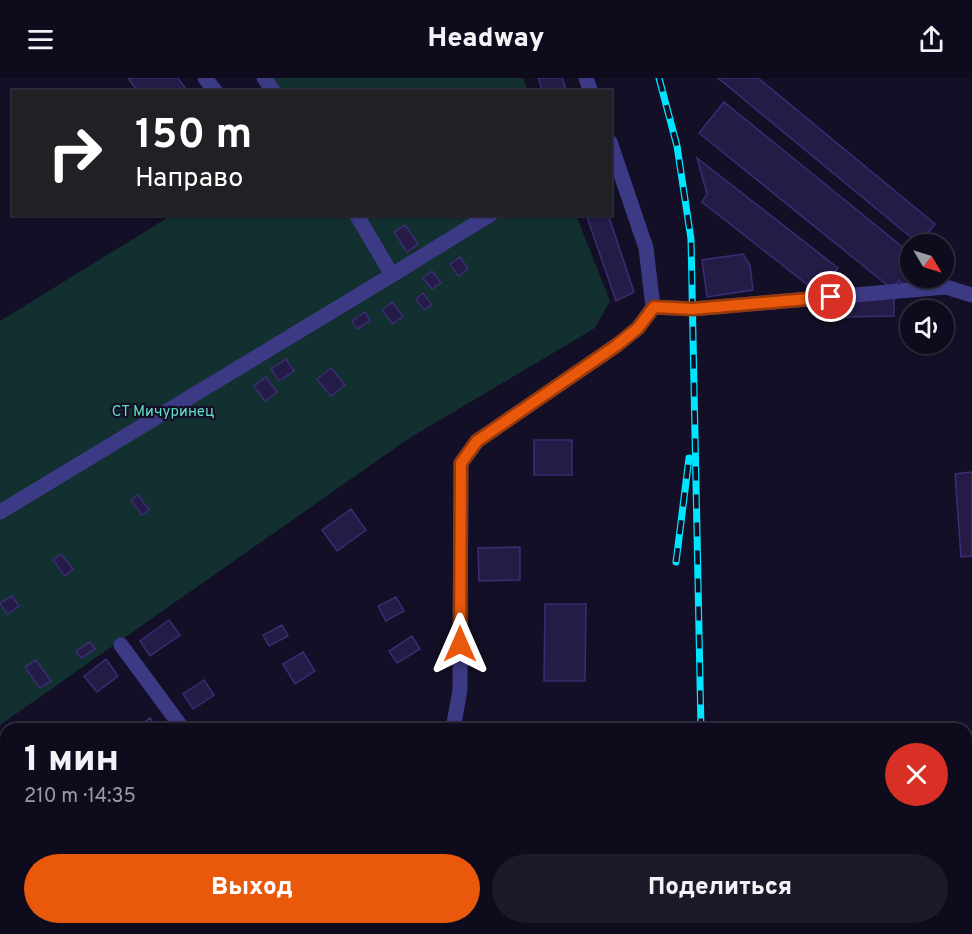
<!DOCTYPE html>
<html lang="ru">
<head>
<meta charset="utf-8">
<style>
	:root { --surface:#0e0b1c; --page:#1c1929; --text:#f1f3f6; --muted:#9b9ba3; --line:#2e2b3b; --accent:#ea580c }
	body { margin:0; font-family:Overpass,sans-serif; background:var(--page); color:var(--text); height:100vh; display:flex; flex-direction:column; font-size:22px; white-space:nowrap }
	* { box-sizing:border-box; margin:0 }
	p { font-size:20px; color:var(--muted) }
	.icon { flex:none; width:33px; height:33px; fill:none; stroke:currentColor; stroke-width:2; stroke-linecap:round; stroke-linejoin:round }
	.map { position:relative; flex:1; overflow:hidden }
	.side { position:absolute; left:0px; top:645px; width:972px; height:212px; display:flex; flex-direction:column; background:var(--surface); border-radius:18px 18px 0 0; box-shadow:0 2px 4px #0004,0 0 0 2px var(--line) }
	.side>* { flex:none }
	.banner { position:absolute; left:12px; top:12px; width:600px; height:126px; border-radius:0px; box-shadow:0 2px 4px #0004,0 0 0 2px var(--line); background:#202124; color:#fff; overflow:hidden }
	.needle { width:39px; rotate:128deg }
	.controls { position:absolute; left:900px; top:156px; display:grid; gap:12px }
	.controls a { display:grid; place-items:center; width:54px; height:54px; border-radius:50%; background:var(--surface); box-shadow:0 2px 4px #0004,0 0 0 2px var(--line); font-size:30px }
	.pin { position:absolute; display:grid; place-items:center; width:51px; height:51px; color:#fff; margin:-26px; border:3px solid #fff; border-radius:50%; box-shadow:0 2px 6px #0007 }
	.me { position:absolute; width:66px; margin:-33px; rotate:0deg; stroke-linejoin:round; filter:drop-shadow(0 0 4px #0008) }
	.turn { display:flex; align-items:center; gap:21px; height:126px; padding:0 24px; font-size:27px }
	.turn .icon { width:78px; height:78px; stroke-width:2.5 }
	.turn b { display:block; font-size:42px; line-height:51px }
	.round { display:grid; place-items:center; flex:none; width:63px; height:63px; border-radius:32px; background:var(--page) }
	.headline { display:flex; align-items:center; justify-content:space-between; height:102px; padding:0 24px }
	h1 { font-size:36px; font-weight:800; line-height:45px }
	.primary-button { display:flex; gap:12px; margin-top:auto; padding:12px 24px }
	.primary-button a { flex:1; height:69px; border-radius:36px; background:var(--accent); color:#fff; font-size:24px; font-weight:800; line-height:69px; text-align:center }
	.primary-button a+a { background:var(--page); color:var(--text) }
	header { display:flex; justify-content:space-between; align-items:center; height:78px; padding:0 24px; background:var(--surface); font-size:27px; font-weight:800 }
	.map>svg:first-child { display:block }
	.green { fill:#12302f }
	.building { fill:#241b47; stroke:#3b2d73; stroke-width:1.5 }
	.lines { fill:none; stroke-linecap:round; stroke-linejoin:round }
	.path { stroke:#2fb8b0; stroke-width:4; stroke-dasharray:3 4.5; stroke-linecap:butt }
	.minor { stroke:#3d3a85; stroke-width:15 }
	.rail-casing { stroke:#00e5ff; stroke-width:7 }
	.rail { stroke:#130f26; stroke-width:4.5; stroke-dasharray:14; stroke-linecap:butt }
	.route-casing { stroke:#983908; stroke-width:15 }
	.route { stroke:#ea580c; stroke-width:10 }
	.labels { text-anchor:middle; stroke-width:4.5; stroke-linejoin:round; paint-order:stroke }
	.park-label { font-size:15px; fill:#5fe0c0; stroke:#130f26 }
</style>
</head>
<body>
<header><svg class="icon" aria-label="menu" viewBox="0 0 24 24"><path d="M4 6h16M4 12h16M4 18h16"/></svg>Headway<svg class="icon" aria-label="share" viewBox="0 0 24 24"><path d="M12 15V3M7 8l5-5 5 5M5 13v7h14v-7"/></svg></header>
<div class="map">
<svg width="972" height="856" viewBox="0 0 972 856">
	<rect width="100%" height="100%" fill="#130f26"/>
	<!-- green -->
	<path class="green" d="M266,0H523L528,13H273Z
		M172,137H576L610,223L595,250L408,361L0,647V243Z"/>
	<!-- building -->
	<path class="building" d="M128,0H178L188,14H138Z
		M538,0H562L567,14H543Z
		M718,0H758L935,146L919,166Z
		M724,24L910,175V200H915L907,209L899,203L892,211L699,55Z
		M697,80L838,190L818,215L702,124L707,116Z
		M586,136H608L634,214L616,223Z
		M405,147L418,166L407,174L394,154Z
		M743,176L750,187L753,212L707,219L702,182Z
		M460,179L468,191L458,198L450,186Z
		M432,193L441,205L432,211L423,200Z
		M423,215L432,227L424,232L416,221Z
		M894,220V238L841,239V221Z
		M392,224L403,238L393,246L382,232Z
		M365,234L370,243L357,251L352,243Z
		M286,281L294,293L279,303L271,291Z
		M331,290L345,307L331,318L317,301Z
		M266,299L277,314L265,323L254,308Z
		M534,362H572V397H534Z
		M972,394V478L961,479L955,396Z
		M138,417L149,432L142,437L131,422Z
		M351,431L366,452L337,473L322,452Z
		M520,469V502L479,503L478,470Z
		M61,476L73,491L65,498L53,482Z
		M12,518L19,528L7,536L0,525Z
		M396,519L404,533L386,543L378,528Z
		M545,526H586L585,603H544Z
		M169,542L180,557L150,578L140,563Z
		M282,547L288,558L269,568L263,557Z
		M412,558L420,571L397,585L389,573Z
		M90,564L95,571L81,580L76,573Z
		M303,574L315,593L295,606L283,586Z
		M106,581L118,598L97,614L84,598Z
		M36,582L51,603L40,610L25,589Z
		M204,602L214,617L193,631L183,616Z
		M150,640L158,651H135Z
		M905,645V651H851V647Z
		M553,850H649L648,856H553Z"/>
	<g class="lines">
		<!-- path -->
		<path class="path" d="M0,663L6,668
			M341,850L346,856"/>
		<!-- minor -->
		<path class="minor" d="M205,0L216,14
			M264,0L274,14
			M586,0L591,14
			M392,197L491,136
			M653,229L693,231L946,209L972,217
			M0,434L392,197L356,136
			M121,567L183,651
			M453,651L460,612L461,385L477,363L617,267L638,250L653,229L646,170L610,64
			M0,754L6,756
			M368,850L375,856
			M119,856L120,850
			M420,856L421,850"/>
		<defs>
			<path id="rail" d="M659,0L677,68L691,161L701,651
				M676,484L689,380
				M698,856V850"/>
		</defs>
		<!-- rail casing -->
		<use href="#rail" class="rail-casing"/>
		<!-- rail -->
		<use href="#rail" class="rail"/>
	</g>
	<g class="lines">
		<defs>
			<path id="route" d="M460,566L461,385L477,363L617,267L638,250L654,229L693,231L831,219"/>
		</defs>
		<!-- route casing -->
		<use href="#route" class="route-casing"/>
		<!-- route -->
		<use href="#route" class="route"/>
	</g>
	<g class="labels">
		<!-- park labels -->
		<g class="park-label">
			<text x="163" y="338">СТ Мичуринец</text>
		</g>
	</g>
</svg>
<div class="controls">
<a><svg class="needle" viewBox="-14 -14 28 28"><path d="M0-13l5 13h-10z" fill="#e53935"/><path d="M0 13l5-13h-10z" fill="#9b9ba3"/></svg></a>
<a><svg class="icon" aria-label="sound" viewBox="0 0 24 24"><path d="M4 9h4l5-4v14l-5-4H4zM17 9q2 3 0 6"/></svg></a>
</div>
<div class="pin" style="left:831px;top:219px;background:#d93025"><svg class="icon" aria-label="arrive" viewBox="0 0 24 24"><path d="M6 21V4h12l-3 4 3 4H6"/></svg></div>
<svg class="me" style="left:460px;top:566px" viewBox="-20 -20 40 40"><path d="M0-17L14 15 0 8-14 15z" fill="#ea580c" stroke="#fff" stroke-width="4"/></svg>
<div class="banner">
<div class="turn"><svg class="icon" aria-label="right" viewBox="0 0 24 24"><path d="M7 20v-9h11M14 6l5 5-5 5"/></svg><div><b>150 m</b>Направо</div></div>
</div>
<section class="side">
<div class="headline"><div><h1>1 мин</h1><p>210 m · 14:35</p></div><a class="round" style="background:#d93025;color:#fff"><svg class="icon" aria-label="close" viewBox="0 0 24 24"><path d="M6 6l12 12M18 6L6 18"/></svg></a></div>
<div class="primary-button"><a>Выход</a><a>Поделиться</a></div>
</section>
</div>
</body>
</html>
